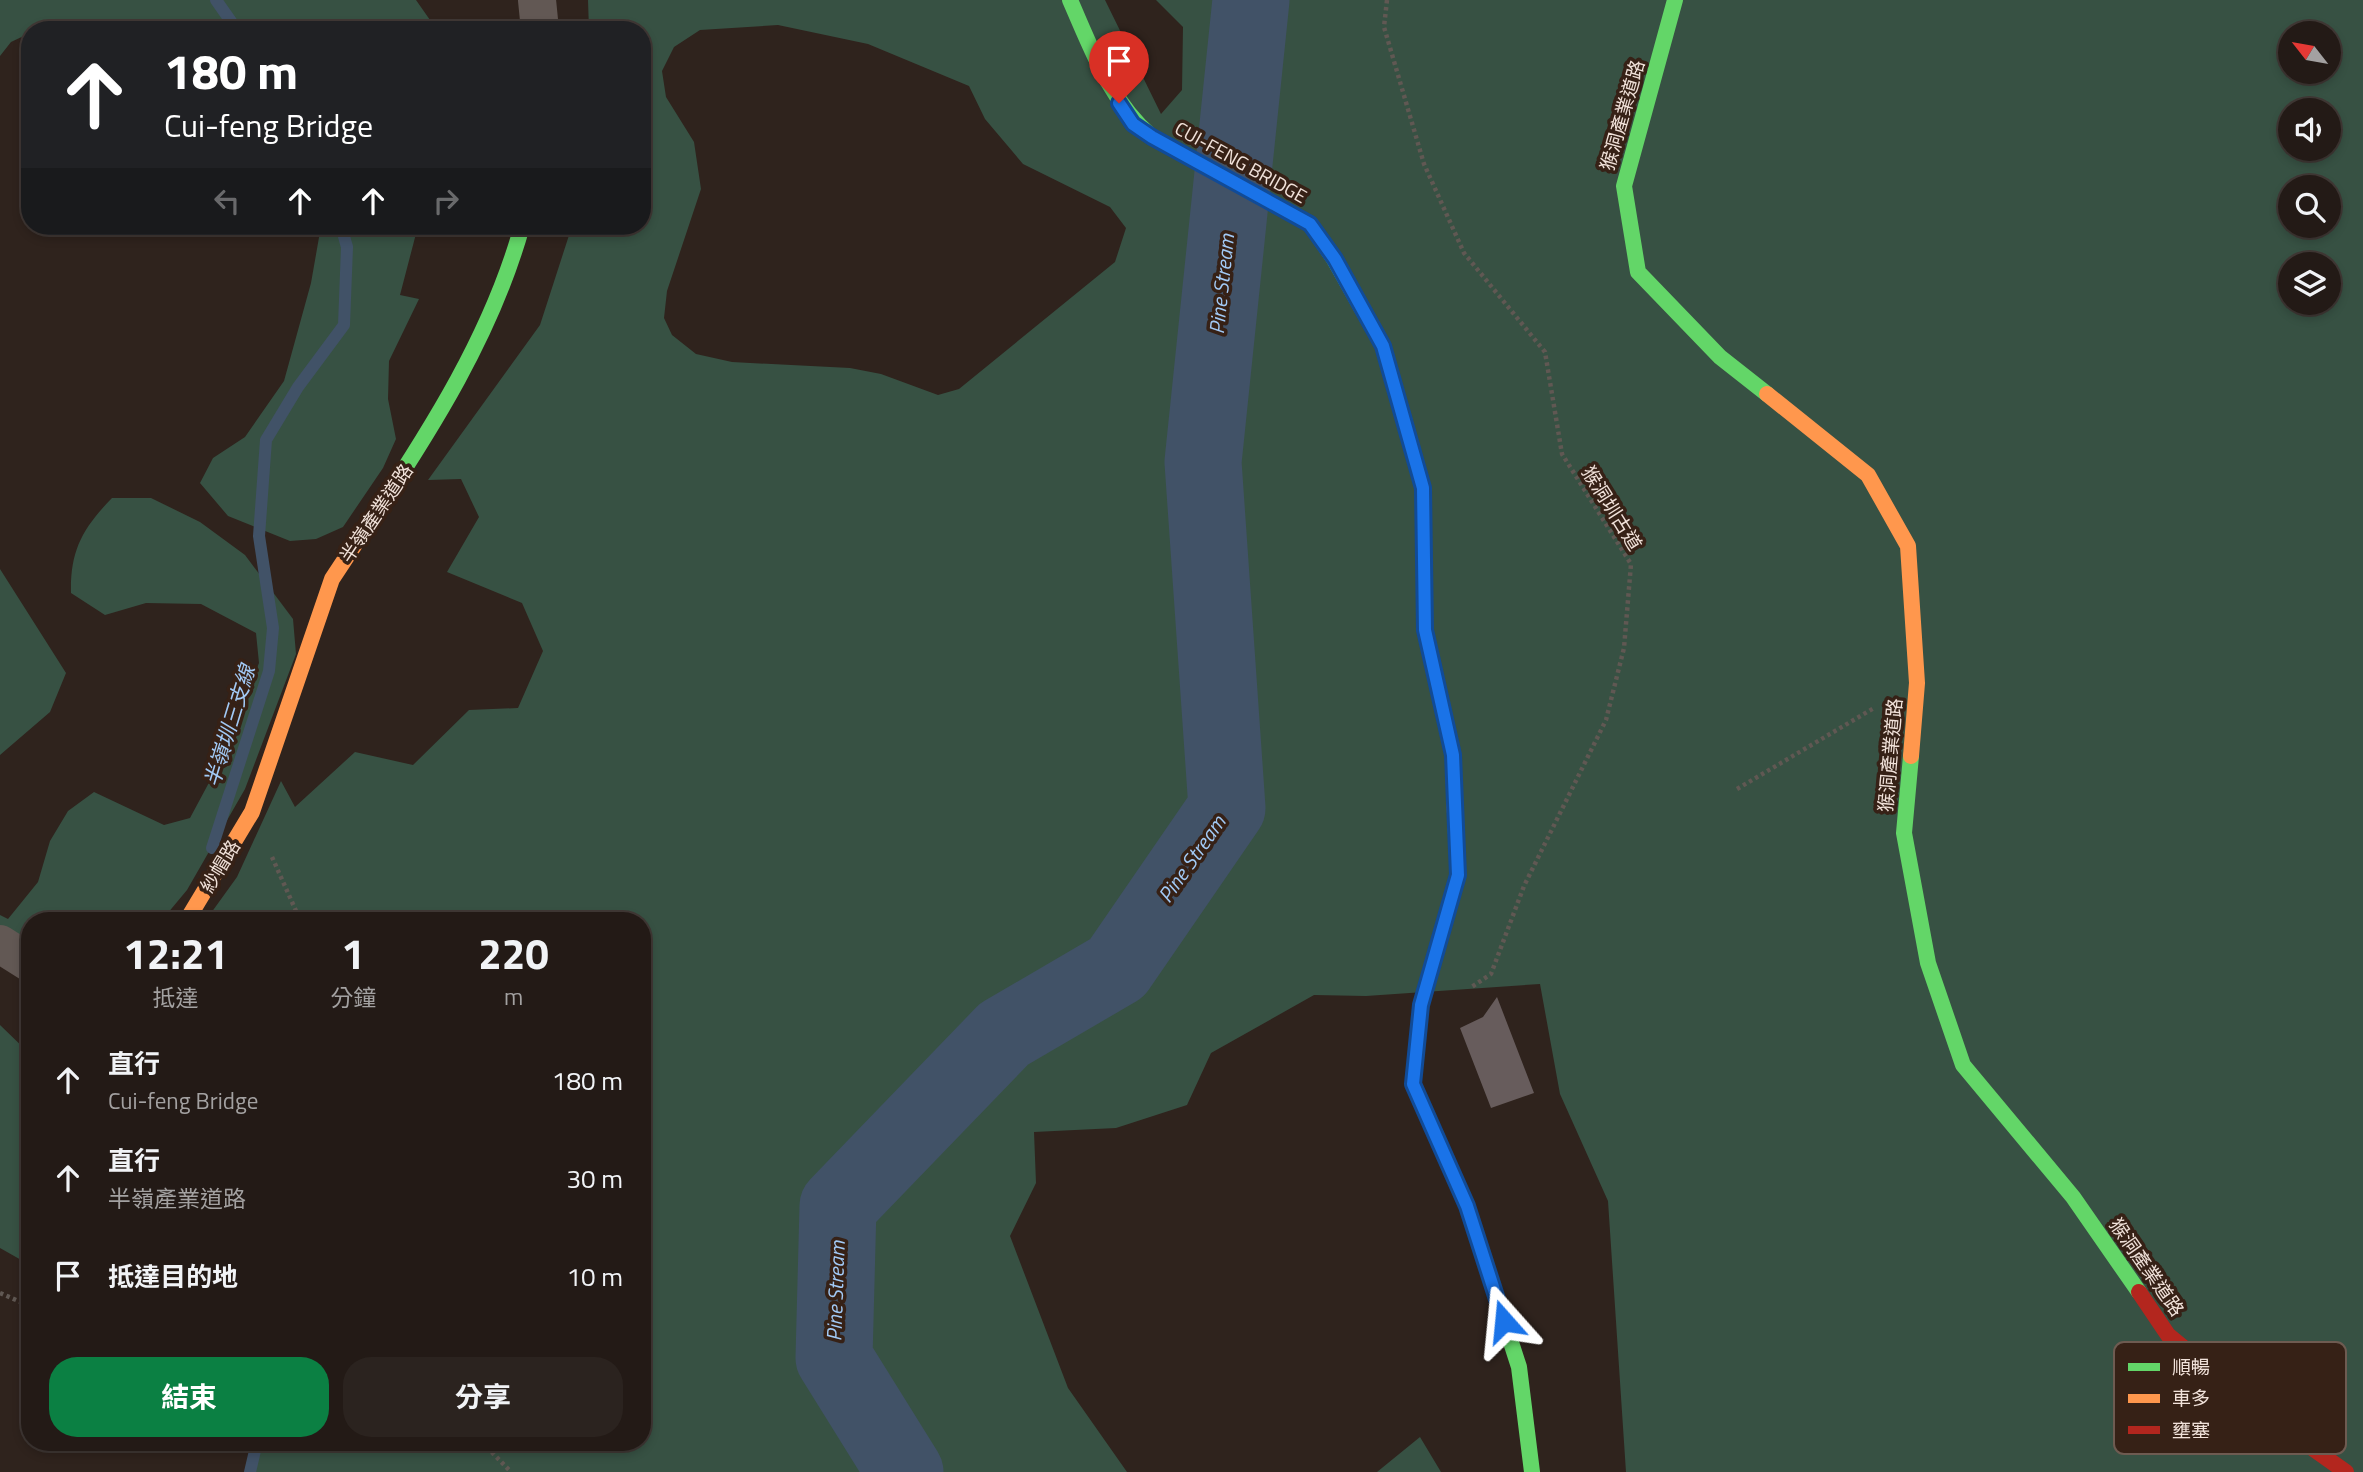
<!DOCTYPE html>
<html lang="zh-TW">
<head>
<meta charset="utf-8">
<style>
	:root { --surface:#231a16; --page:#2b231f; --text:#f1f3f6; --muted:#a3a1a1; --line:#403835; --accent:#0b8043 }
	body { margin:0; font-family:"Titillium Web","Noto Sans TC",sans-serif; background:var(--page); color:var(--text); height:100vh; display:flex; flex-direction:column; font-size:26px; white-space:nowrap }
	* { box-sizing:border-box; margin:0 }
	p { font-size:23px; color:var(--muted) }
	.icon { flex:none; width:38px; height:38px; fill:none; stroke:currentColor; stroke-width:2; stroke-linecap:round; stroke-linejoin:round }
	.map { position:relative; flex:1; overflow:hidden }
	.details { position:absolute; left:21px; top:912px; width:630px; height:539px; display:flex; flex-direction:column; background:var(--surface); border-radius:28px; box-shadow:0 4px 10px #0003,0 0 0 2px var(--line) }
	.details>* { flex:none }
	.banner { position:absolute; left:21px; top:21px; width:630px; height:214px; border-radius:28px; box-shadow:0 4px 10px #0003,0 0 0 2px var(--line); background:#202124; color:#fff; overflow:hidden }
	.needle { width:46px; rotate:301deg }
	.fabs { position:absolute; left:2278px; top:21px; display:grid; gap:14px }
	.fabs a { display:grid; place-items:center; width:63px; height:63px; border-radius:50%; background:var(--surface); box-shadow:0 4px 10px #0003,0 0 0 2px var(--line); font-size:35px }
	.pin { position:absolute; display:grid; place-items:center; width:60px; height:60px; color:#fff; margin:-72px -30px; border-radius:50% 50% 50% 0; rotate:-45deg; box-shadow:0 0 7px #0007 }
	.pin .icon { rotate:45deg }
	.me { position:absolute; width:77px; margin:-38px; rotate:342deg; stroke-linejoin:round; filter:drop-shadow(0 0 5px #0008) }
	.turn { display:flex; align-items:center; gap:24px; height:147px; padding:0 28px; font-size:32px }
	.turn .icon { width:91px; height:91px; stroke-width:2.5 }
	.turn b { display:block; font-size:49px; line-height:60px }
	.lanes { display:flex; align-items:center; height:66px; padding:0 28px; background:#0003; justify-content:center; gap:35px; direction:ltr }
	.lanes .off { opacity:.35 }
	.eta { display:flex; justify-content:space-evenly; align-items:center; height:119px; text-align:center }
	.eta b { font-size:42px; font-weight:700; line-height:49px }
	.button { display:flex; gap:14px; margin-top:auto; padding:14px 28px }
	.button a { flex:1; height:80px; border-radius:28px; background:var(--accent); color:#fff; font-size:28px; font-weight:700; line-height:80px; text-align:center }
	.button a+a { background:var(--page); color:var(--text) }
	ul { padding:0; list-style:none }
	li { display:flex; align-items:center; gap:21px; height:98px; padding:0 28px }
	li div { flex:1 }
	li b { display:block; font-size:26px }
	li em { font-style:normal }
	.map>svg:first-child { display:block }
	.forest { fill:#375143; fill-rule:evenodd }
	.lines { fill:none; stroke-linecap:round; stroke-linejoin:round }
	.stream { stroke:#415267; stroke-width:12 }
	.river { stroke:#415267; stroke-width:77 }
	.building { fill:#675c5c }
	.path { stroke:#605853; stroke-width:4.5; stroke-dasharray:3.5 3.5; stroke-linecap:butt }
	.street { stroke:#625854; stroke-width:38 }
	.fast { stroke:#63d668; stroke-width:16 }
	.slow { stroke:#ff974d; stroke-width:16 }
	.jam { stroke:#b3261e; stroke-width:16 }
	.route-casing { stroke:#114b97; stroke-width:18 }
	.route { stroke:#1a73e8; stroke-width:12 }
	.labels { text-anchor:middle; stroke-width:7; stroke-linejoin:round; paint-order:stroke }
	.street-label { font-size:19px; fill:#f1e2da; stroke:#362116 }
	.water-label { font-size:21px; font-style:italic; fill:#a2caf6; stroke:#362116 }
	.key { fill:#362116; stroke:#6e5b51; stroke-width:2 }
	.key-label { font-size:19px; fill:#f1e2da }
</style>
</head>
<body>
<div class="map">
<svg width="2363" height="1472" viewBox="0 0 2363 1472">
	<rect width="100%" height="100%" fill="#2f231d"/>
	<!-- forest -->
	<path class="forest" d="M0,0H416L437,30H93C73,18 50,30 30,30V33L11,42L0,56Z
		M588,0H1105L1161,114L1182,90L1183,27L1156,0H2363V1472H1626L1608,1201L1560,1094L1540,984L1366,996L1314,995L1211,1053L1187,1105L1116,1128L1034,1132L1036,1183L1010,1236L1068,1388L1127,1472H250L253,1442H642V920H206L237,877L281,781L295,807L355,752L413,765L469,710L518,708L543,651L522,603L447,572L479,517L461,479L428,480L540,325L572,226H642V30H589ZM778,25L868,44L969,86L985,119L1023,164L1110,207L1126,228L1115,262L959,389L938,395L881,374L850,368L732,362L696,354L672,335L664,318L667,291L701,189L694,142L666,97L662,71L674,47L700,30ZM2291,33H2329V72H2291ZM2291,110H2329V149H2291ZM2291,187H2329V226H2291ZM2291,264H2329V303H2291Z
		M321,226H418L400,295L419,299L389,361L388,399L396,439L383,468L343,527L316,539L290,541L228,516L200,483L213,458L245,437L284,381L311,283Z
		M112,498H151L200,522L245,555L293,619L296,654L245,789L187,890L162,920H30V948L0,958V915L8,919L38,882L50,841L68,811L94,792L164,825L190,818L212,777L259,663L256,633L201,604L146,603L105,615L71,593C70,550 83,528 112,498Z
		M0,569L66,673L50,712L0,755Z
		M0,1025L30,1054V1265L0,1248Z
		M1420,1437L1441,1472H1377Z"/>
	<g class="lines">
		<!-- stream -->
		<path class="stream" d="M216,0L237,30
			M212,848L269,671L273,628L259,536L266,440L298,387L344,325L347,247L341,226
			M250,1472L257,1442"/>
		<!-- river -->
		<path class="river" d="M905,1472L834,1358L838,1206L1004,1034L1117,968L1227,808L1203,462L1251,0"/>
	</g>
	<!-- building -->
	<path class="building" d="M1497,997L1534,1093L1491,1108L1460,1028L1483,1017Z"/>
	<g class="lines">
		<!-- path -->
		<path class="path" d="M1387,0L1384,27L1424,164L1464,253L1545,352L1562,454L1631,564L1624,648L1606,720L1524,886L1491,974L1470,988
			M1737,789L1874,708
			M272,857L300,920
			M0,1293L30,1306
			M482,1442L511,1472"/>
		<!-- street -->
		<path class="street" d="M537,0L540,30
			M0,944L30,963"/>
		<!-- fast -->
		<path class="fast" d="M1070,0C1092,50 1110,101 1152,137L1310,224L1334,259L1383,346L1405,423
			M1675,0L1624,186L1638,272L1720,357L1767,394
			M369,523C431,430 492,334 522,226
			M1911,756L1904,833L1928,963L1963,1065L2073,1197L2139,1292
			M1455,814L1458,875L1421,1005L1413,1084L1467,1206L1519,1367L1532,1472"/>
		<!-- slow -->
		<path class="slow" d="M1767,394L1868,475L1908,546L1917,683L1911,756
			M1405,423L1423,488L1425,630L1453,755L1455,814
			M187,920L252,812L332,579L369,523"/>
		<!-- jam -->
		<path class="jam" d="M2139,1292L2168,1335L2264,1414L2346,1472"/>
	</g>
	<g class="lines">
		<defs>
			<path id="route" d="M1119,103L1133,124L1152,137L1310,224L1335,259L1383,346L1423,488L1425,630L1453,755L1458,875L1421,1005L1413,1084L1467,1206L1504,1321"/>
		</defs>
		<!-- route casing -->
		<use href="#route" class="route-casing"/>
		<!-- route -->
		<use href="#route" class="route"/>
	</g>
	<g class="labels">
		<!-- street labels -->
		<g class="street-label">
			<text transform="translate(1622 115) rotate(-74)" y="7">猴洞產業道路</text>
			<text transform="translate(1241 162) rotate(29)" y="7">CUI-FENG BRIDGE</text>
			<text transform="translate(1612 508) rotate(58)" y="7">猴洞圳古道</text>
			<text transform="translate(376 513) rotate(-56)" y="7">半嶺產業道路</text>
			<text transform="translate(1890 755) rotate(-85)" y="7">猴洞產業道路</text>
			<text transform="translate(220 866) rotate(-59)" y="7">紗帽路</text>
			<text transform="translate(2147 1267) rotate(55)" y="7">猴洞產業道路</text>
		</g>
		<!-- water labels -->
		<g class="water-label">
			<text transform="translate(1222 284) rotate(-84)" y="7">Pine Stream</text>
			<text transform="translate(230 726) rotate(-73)" y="7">半嶺圳三支線</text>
			<text transform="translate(1192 859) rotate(-55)" y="7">Pine Stream</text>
			<text transform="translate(836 1291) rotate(-88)" y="7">Pine Stream</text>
		</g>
	</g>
	<!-- legend -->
	<rect x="2114" y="1342" width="232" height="112" rx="10" class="key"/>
	<rect x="2128" y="1363" width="32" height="8" fill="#63d668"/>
	<rect x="2128" y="1394" width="32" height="9" fill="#ff974d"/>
	<rect x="2128" y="1426" width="32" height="8" fill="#b3261e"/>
	<g class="key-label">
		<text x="2172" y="1374">順暢</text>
		<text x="2172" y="1405">車多</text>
		<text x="2172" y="1437">壅塞</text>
	</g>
</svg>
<div class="fabs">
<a><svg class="needle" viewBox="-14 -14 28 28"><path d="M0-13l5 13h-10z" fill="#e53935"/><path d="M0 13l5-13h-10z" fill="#a3a1a1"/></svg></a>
<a><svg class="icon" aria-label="sound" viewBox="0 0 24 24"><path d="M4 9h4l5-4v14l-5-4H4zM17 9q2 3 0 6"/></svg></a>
<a><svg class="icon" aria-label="search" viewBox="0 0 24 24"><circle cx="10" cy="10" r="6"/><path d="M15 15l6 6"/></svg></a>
<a><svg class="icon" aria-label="layers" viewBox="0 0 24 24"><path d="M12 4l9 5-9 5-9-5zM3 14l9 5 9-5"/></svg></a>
</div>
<div class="pin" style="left:1119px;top:103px;background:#d93025"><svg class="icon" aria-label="arrive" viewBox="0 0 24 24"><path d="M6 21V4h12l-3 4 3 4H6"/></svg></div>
<svg class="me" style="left:1504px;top:1321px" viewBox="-20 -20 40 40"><path d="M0-17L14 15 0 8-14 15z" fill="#1a73e8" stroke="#fff" stroke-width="4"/></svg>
<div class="banner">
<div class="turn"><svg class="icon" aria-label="ahead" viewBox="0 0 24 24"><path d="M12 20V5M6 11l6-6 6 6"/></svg><div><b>180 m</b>Cui-feng Bridge</div></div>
<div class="lanes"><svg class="icon off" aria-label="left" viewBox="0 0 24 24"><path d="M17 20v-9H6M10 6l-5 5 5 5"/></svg><svg class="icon" aria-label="ahead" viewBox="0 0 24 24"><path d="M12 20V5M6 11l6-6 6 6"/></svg><svg class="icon" aria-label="ahead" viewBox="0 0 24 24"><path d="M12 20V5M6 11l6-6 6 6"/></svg><svg class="icon off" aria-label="right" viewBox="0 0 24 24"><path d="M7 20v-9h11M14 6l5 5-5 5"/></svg></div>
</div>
<section class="details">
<div class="eta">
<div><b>12:21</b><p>抵達</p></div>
<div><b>1</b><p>分鐘</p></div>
<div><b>220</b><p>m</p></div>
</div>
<ul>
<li><svg class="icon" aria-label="ahead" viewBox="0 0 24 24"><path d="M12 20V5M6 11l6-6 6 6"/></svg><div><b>直行</b><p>Cui-feng Bridge</p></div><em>180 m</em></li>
<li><svg class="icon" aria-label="ahead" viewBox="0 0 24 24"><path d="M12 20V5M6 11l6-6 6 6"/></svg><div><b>直行</b><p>半嶺產業道路</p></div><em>30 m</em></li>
<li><svg class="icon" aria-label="arrive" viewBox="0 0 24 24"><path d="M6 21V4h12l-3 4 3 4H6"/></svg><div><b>抵達目的地</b></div><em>10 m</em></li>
</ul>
<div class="button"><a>結束</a><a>分享</a></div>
</section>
</div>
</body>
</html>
